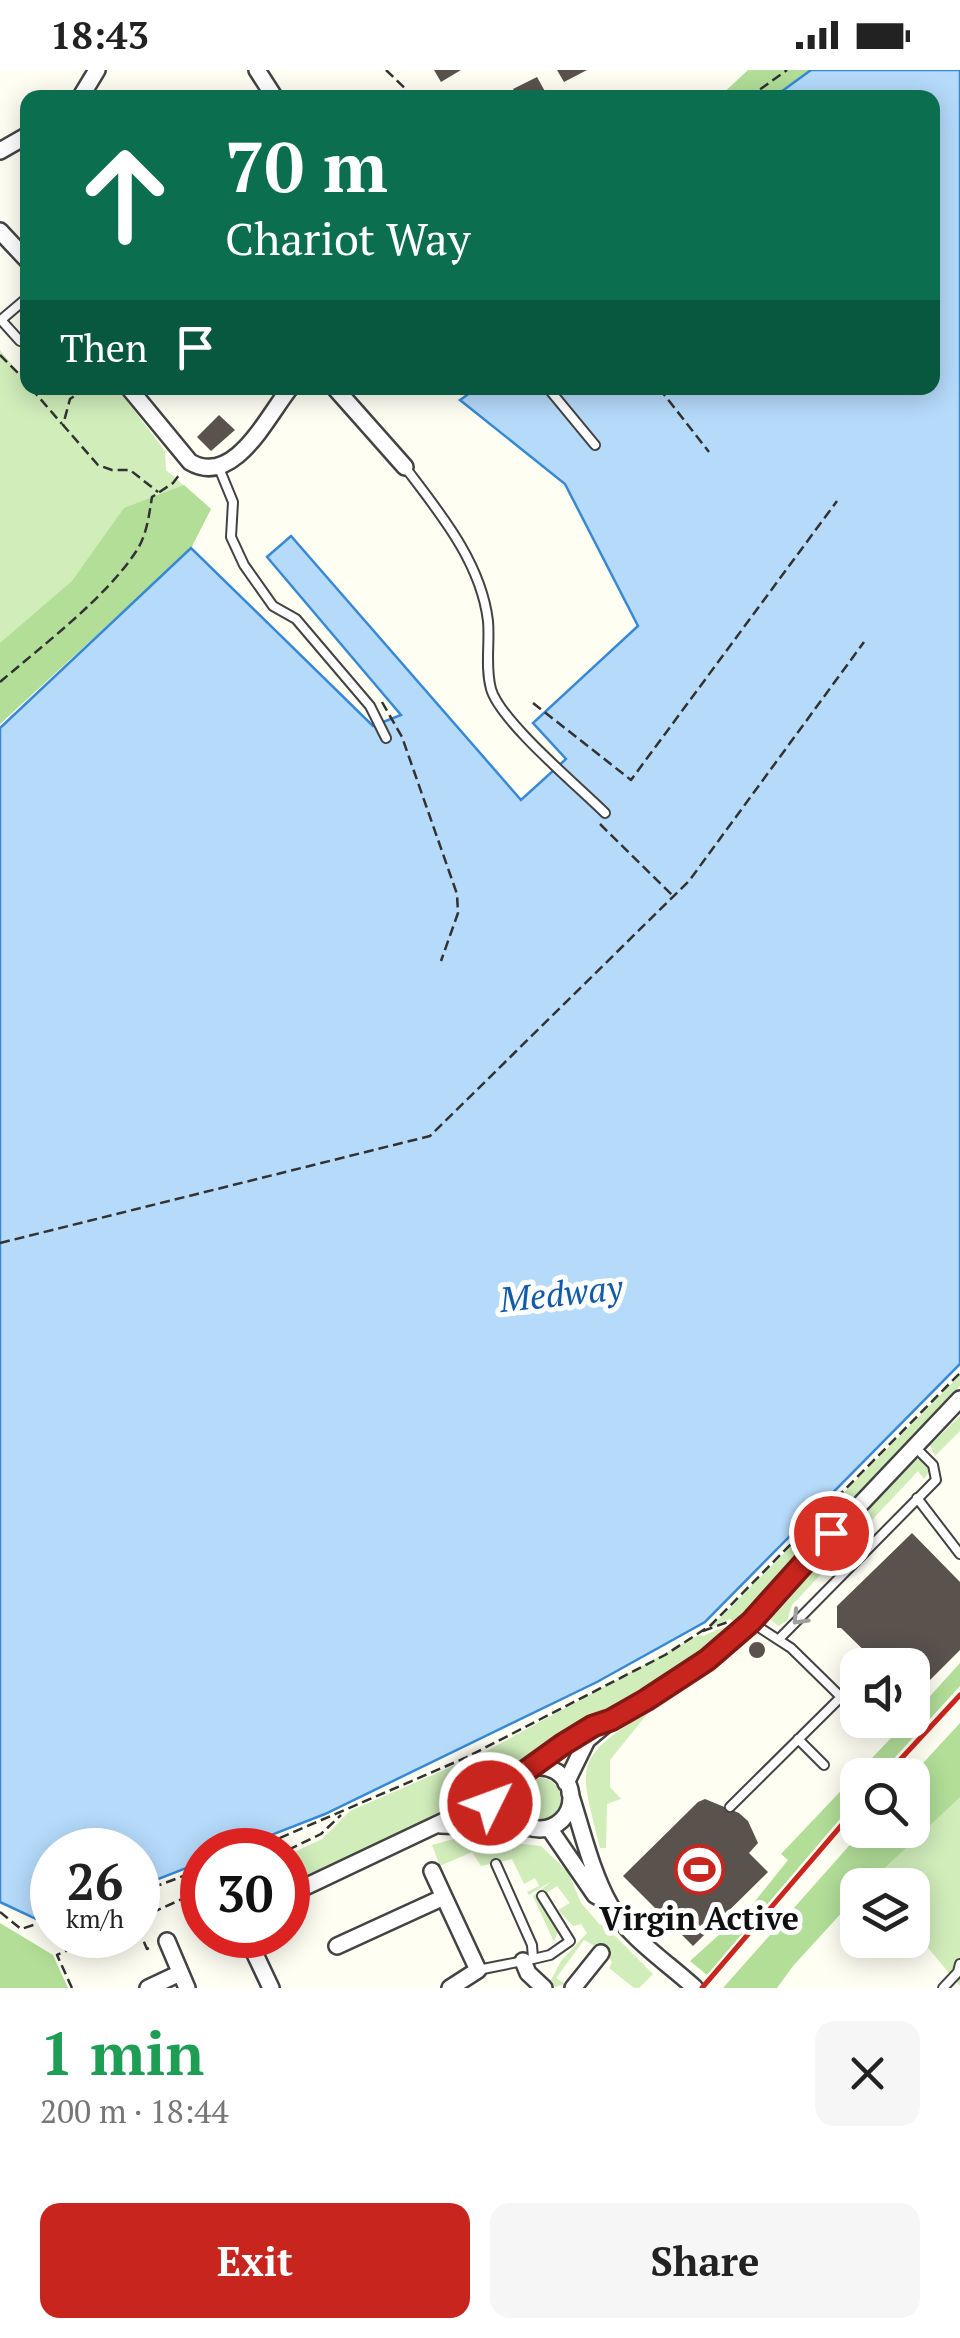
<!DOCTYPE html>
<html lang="en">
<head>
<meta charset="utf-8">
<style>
	:root { --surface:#fff; --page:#f6f6f6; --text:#222; --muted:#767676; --accent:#c9251f }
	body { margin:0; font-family:"PT Serif",serif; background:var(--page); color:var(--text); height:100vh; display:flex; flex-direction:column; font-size:38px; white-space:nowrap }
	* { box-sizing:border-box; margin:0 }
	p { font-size:32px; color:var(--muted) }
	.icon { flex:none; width:55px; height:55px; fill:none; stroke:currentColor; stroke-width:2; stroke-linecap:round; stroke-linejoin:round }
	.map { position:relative; height:1918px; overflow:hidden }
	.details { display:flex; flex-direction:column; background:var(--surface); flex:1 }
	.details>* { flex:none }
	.banner { position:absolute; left:20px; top:20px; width:920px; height:305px; border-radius:20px; box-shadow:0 5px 25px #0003; background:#0b6e4f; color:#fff; overflow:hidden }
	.fabs { position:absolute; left:840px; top:1578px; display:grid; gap:20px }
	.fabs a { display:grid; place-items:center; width:90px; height:90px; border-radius:20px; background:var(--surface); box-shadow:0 5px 25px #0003; font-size:50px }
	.speed { position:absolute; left:30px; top:1758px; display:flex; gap:20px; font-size:50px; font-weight:700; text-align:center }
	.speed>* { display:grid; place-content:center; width:130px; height:130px; border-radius:50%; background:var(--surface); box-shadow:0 5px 25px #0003; line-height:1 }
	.speed small { font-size:25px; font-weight:400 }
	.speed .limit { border:15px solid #d22; background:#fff; color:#111 }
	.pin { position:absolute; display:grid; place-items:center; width:85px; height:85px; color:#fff; margin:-42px; border:5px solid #fff; border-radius:50%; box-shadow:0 2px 10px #0007 }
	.me { position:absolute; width:110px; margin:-55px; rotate:48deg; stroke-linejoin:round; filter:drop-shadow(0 0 8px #0008) }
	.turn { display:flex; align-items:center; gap:35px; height:210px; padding:0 40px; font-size:45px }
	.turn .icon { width:130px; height:130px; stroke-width:2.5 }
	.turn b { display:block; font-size:70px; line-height:85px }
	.then { display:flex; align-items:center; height:95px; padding:0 40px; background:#0003; gap:20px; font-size:38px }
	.round { display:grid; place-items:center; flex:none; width:105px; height:105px; border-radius:20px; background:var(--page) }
	.overview { display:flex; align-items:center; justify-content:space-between; height:170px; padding:0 40px }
	h1 { font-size:60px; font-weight:800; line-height:75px; color:#1e9e55 }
	.cta { display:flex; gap:20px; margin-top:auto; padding:20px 40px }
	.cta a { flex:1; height:115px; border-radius:20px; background:var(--accent); color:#fff; font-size:40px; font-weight:800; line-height:115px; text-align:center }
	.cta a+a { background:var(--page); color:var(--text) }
	.status { display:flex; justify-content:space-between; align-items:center; height:70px; padding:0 50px; background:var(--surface); direction:ltr }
	.status svg { height:28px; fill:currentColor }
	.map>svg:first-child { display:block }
	.green { fill:#d0edba }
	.forest { fill:#b2de98 }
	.water { fill:#b5dafa; stroke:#3789d5; stroke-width:2.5 }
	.building { fill:#5a524c }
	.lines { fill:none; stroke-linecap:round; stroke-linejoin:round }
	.service-casing { stroke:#434343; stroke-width:12 }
	.minor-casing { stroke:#434343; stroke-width:20 }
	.path { stroke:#323232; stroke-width:2.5; stroke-dasharray:10 5; stroke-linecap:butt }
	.service { stroke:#fff; stroke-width:8 }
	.minor { stroke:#fff; stroke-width:15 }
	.rail { stroke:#c9251f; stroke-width:5 }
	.oneway { stroke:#9f9f9f }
	.route-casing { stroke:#831814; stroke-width:25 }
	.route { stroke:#c9251f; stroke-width:18 }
	.labels { text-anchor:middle; stroke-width:10; stroke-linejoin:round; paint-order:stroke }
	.poi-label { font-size:32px; font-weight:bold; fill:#101010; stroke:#fff }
	.water-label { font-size:35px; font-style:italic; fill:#115bab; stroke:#fff }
</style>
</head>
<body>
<div class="status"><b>18:43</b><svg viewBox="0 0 49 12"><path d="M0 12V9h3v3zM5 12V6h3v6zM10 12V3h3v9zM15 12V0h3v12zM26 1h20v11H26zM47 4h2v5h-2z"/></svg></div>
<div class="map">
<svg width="960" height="1918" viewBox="0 0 960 1918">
	<rect width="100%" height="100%" fill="#fffef3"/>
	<!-- green -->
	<path class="green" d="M0,280L18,302L27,295L28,318H69L73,323L81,318H117L165,381L166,400L211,439L191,478L0,654Z
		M960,1305V1316L744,1544L734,1552L730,1549L710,1558Z
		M960,1346V1361L935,1386L930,1375Z
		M913,1389L923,1390L930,1400L924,1409L918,1401L792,1535L787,1551L778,1556L770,1549L771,1541Z
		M726,1556L708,1576L684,1593L533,1682L508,1698L475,1729L288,1815V1785L322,1769L350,1741L483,1683L699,1565L703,1566Z
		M648,1643L610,1690V1717L621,1729L607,1734L606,1778H600C581,1699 569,1688 648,1643Z
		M519 1729a21 21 0 1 1 42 0a21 21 0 1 1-42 0Z
		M960,1725V1916L913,1860L912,1815H874L871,1812Z
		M461,1767L541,1776L568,1802L581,1833L600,1855L603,1854L653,1904L639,1918H634L609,1898L612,1892L605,1882L584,1870L556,1908L565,1914L555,1917L550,1912L561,1891L587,1863L581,1854L573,1856L558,1840L570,1833L557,1816L537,1829L558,1861L554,1872L533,1826L552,1811L529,1825L527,1822L539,1816L535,1808L524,1814L512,1789L481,1796L472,1782L440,1796L432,1775Z"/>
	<!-- forest -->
	<path class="forest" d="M748,0H813L775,27L718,28Z
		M184,415L211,439L191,478L0,654V573L72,511L124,438Z
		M960,1593V1616L879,1705H858L857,1729L707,1905L690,1891L752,1835L788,1790L781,1784L908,1650H912L913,1645Z
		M960,1653V1727L867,1815H858L857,1826L793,1896L777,1918H723L863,1760H912V1705Z
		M0,1853L53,1885L68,1918H0Z"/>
	<!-- water -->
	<path class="water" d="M811,0H960V1294L705,1552L597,1612L325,1744L233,1780H202V1792L138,1817V1780H52V1844L36,1849L0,1832V658L191,478L373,656L401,645L267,487L291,466L521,730L566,689L533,653L638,556L565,414L460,330L477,318H932V28L774,27Z"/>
	<!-- building -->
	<path class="building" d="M434,0H461L441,12Z
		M557,0H587L564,12Z
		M537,7L547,25L518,28L513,19Z
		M219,345L235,360L211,381L197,367Z
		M912,1463L960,1512V1580L912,1628V1595H879L841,1558H837V1536Z
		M749 1580a8 8 0 1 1 16 0a8 8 0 1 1-16 0Z
		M705,1729L739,1743L748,1751L758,1773L749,1783L768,1802L693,1876L623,1806L698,1732Z"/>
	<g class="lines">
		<defs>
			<path id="service" d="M28,227L1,250L20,271L28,265
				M548,318L595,375
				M405,397C439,442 481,492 488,551C490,573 485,597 491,619C500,651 579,717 605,743
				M219,398L233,432L231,467L244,495L273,536L296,549L370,636L386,668
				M917,1428L960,1484
				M779,1569L936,1410L933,1395L914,1376
				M798,1669L824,1695
				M730,1737L841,1627L791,1578L751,1552
				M533,1889L550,1885L570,1871L542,1826
				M478,1900L533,1889L532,1875L496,1794
				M943,1918L958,1902L960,1894"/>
			<path id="minor" d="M257,0L275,28
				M80,28L97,0
				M0,81L28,65
				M0,161L28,191
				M129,318L190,392C234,418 268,345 290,318
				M335,318L405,397
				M509 1728a31 31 0 1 1 62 0a31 31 0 1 1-62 0Z
				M529,1699L593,1655
				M566,1713L587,1670L611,1650L670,1615L731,1571L960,1329
				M570,1723C582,1760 591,1801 610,1835C629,1868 668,1893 695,1918
				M440,1755L527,1758
				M549,1758L595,1825L609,1833
				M432,1801L444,1827
				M288,1825L461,1743C484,1736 500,1729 516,1709
				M246,1865L271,1918
				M167,1871L187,1918
				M337,1876L444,1827L478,1900L450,1918
				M523,1891L528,1903L544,1918
				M148,1918L180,1903
				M573,1918L601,1883"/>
		</defs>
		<!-- service casing -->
		<use href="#service" class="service-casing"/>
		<!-- minor casing -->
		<use href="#minor" class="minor-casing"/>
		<!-- path -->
		<path class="path" d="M386,0L415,28
			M748,28L787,0
			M0,285L28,313
			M31,318L62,354
			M86,318L70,329L63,355L98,395L112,400H130L158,422
			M659,318L709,382
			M0,612C43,575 107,527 137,480C147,464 149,445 152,427L173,413L180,404
			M382,632L402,667L457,824L458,843L441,891
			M533,633L631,710L837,431
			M600,754L672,825
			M0,1173L430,1066L689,811L864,572
			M703,1561L728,1552
			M252,1780L465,1688L665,1585L711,1555L960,1303
			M288,1780L321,1764L341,1745
			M138,1823L202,1799
			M0,1842L21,1859L52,1849
			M138,1849L202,1820
			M138,1858L147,1879L152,1877
			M72,1918L57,1885L102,1865"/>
		<!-- service -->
		<use href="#service" class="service"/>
		<!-- minor -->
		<use href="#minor" class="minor"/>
		<!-- rail -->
		<path class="rail" d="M886,1705L960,1625
			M702,1918L858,1736"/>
	</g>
	<!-- one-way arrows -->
	<defs><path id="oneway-chevron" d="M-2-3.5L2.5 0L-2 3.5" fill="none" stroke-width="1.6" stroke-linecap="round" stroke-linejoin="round" transform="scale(2.5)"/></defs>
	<use class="oneway" href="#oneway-chevron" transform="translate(799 1548) rotate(134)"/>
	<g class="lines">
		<defs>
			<path id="route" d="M490,1733L502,1726L519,1706L562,1675L593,1656L611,1650L646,1630L707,1590L751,1552L831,1463"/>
		</defs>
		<!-- route casing -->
		<use href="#route" class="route-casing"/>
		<!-- route -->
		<use href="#route" class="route"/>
	</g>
	<!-- icons -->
	<defs>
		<symbol id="stadium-ring" viewBox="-11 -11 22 22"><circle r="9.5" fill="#fff" stroke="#c9251f" stroke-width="1.5"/><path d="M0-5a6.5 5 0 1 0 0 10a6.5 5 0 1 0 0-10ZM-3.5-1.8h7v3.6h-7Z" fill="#c9251f"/></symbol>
	</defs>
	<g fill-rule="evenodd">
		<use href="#stadium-ring" x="672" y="1772" width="55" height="55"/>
	</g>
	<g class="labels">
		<!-- poi labels -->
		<g class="poi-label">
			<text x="699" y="1860">Virgin Active</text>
		</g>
		<!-- water labels -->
		<g class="water-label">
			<text transform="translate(561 1224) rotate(-6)" y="12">Medway</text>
		</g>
	</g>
</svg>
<div class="fabs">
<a><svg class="icon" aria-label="sound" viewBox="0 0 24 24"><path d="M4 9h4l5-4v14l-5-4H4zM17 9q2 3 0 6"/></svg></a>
<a><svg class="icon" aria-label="search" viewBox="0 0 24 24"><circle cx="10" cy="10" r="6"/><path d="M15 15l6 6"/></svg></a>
<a><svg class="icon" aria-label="layers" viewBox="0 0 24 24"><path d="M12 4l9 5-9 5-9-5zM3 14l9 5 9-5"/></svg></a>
</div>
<div class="speed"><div>26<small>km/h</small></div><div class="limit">30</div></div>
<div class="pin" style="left:831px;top:1463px;background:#d93025"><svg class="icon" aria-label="arrive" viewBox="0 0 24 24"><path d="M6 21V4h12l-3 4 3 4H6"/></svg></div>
<svg class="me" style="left:490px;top:1733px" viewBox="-20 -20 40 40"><circle r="17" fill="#c9251f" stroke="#fff" stroke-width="3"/><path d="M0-11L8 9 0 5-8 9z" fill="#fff"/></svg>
<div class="banner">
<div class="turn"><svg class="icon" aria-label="ahead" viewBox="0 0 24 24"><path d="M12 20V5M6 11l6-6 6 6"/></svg><div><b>70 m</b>Chariot Way</div></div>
<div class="then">Then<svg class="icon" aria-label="arrive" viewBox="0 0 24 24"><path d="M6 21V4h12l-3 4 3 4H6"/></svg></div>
</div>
</div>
<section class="details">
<div class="overview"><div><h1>1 min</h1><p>200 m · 18:44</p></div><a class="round"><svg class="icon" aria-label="close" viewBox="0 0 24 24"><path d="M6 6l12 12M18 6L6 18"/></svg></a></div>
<div class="cta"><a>Exit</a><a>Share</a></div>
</section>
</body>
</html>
